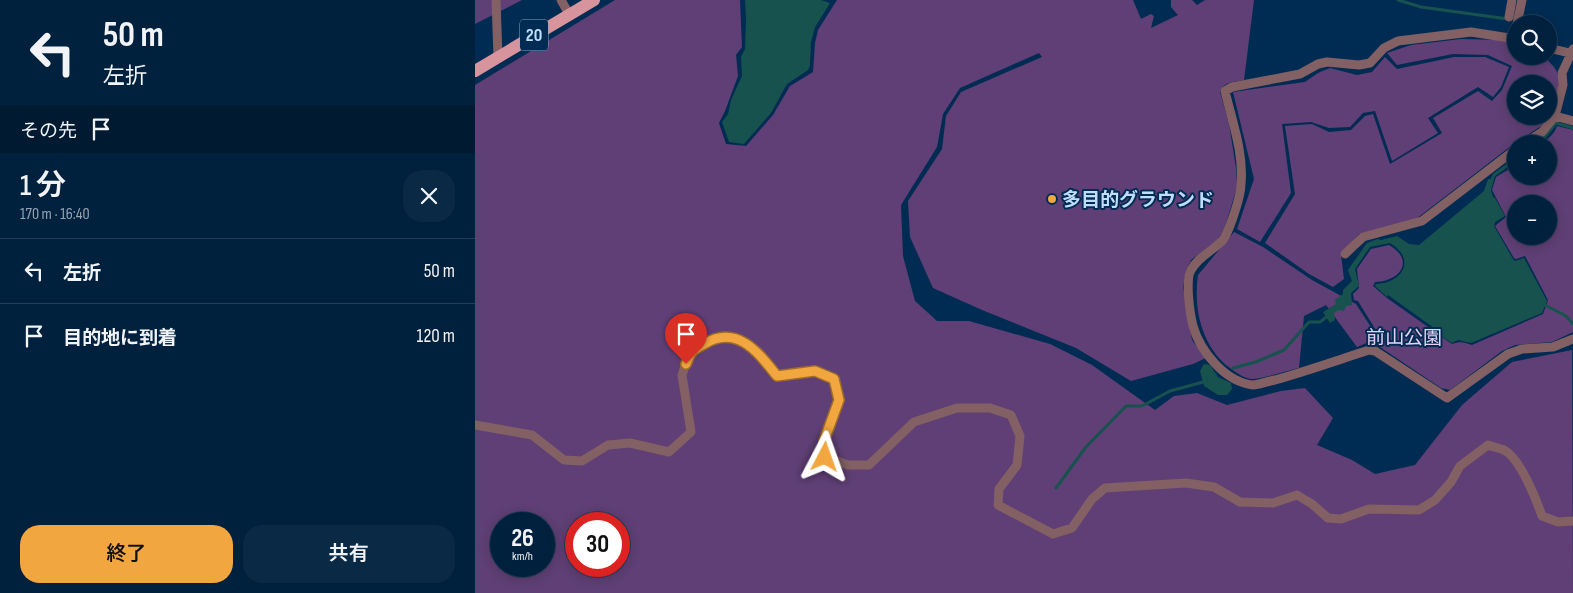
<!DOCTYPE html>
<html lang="ja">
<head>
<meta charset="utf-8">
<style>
	:root { --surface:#00213e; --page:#0a2945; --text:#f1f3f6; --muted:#95a3b0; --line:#223e58; --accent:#f1a63f }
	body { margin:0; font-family:"Sofia Sans Condensed","Noto Sans JP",sans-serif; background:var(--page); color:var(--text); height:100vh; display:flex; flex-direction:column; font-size:19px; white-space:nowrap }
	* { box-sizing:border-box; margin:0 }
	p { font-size:16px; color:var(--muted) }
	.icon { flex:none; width:28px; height:28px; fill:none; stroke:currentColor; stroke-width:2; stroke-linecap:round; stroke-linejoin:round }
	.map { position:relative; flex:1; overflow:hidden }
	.side { display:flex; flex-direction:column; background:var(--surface); width:475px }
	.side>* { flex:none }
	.top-card { background:#00213e; color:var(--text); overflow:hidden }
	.buttons { position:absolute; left:1032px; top:15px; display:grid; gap:10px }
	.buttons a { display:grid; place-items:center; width:50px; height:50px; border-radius:50%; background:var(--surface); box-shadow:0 2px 12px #0003,0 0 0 1px var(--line); font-size:25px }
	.speed { position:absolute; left:15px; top:512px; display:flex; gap:10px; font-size:25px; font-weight:700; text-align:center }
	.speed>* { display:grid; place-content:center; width:65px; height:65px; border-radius:50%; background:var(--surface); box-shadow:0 2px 12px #0003,0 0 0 1px var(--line); line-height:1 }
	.speed small { font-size:12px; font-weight:400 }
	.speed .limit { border:8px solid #d22; background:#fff; color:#111 }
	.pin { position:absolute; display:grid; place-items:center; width:42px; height:42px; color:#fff; margin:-51px -21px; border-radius:50% 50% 50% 0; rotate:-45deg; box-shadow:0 0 5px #0007 }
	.pin .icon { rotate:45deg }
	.me { position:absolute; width:55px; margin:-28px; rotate:4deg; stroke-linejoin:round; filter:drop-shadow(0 0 4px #0008) }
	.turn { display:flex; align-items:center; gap:18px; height:105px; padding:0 20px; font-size:22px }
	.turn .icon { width:65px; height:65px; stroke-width:2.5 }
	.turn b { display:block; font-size:35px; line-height:42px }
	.then { display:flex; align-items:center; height:48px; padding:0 20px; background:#0003; gap:10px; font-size:19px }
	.round { display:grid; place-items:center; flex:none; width:52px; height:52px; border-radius:20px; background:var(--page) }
	.summary { display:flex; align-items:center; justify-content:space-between; height:85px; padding:0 20px }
	h1 { font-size:30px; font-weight:600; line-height:38px }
	.cta { display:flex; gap:10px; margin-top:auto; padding:10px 20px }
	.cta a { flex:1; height:58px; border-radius:20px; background:var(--accent); color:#111; font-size:20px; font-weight:600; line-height:58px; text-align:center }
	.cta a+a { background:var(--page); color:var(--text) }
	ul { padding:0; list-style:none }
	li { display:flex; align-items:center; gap:15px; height:65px; padding:0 20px; border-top:1px solid var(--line) }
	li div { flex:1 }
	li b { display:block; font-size:19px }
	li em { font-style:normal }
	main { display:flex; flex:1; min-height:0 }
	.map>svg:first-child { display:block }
	.green { fill:#5f3f75; fill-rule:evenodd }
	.water { fill:#18524f }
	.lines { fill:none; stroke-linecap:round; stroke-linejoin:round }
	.stream { stroke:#18524f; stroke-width:3 }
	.minor { stroke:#826064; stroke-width:9 }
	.primary { stroke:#d8949d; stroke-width:12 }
	.route-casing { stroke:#9d6c29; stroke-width:12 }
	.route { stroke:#f1a63f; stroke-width:9 }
	.poi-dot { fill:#f1a63f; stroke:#002c53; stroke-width:2 }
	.labels { text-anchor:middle; stroke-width:4; stroke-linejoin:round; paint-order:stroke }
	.shield { fill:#002c53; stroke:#87a8c9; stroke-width:1 }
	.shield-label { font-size:18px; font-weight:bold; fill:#c1ddfc }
	.poi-label { font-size:19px; font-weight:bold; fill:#c1ddfc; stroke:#002c53; text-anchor:start }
	.park-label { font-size:19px; fill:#e5d1f4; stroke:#002c53 }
</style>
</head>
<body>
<main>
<section class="side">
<div class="top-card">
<div class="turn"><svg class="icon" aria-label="left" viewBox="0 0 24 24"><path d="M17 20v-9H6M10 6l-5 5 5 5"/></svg><div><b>50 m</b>左折</div></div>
<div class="then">その先<svg class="icon" aria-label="arrive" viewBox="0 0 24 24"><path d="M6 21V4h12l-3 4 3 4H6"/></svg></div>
</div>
<div class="summary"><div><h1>1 分</h1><p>170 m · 16:40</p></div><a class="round"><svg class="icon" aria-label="close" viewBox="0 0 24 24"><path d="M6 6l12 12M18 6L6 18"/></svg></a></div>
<ul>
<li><svg class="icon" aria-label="left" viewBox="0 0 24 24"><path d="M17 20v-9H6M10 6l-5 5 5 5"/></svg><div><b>左折</b></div><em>50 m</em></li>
<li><svg class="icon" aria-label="arrive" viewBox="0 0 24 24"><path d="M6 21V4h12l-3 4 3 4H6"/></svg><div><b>目的地に到着</b></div><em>120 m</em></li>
</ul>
<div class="cta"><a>終了</a><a>共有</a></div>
</section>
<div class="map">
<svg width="1098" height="593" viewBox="0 0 1098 593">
	<rect width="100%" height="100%" fill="#002c53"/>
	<!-- green -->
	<path class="green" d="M0,0H47L0,24Z
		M140,0H265L267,47L261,55L263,76L250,111L244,123L251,144L271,146L298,115L315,86L338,72L340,43L343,30L362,0H658L666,19L676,14L679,16L676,28L703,15L696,7V0H717L722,5L730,0H779L769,80C759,82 748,82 745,92L754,124L761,168L762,187L749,230L742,240L716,260L711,270L708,287L717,340L731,358L718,364L656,381L601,348L507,310L458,288L435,237L433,201L467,149L471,116L486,92L567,57L564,53L485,88L468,114L462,147L426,205L428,256L440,301L462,321H494L575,344L617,365L680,410L699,396L722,393L752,405L806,391L830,388L858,418L842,445L877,460L900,474L940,465L987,405L1037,362L1097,350L1098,593H0V85ZM26,524H69V566H26ZM101,524H144V566H101Z
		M986,39L1025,40L1041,45V56L1070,57C1073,61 1078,65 1081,70C1087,82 1082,105 1074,116V84H1041V116H1074L1066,126L1032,149L941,219L884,234L866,255L869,279L858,287L834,274L790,243L820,194L810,126L837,124L854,132L876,130L890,116L898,114L915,164L967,133L958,118L1003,91L1017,101L1027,90L1037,66L1013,55L978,54L922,65L912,53L936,45Z
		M910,57L922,69L979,57H1010L1034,67L1026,87L1018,97L1003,87L953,118L963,133L917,161L900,111L888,113L875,127L854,128L836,122L807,124L816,193L785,242L762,229L779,179L758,92L830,82L843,73L855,68L882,75L897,72Z
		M1082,126L1098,130V332L1077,342L1040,345L1027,351L975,390L966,388L905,347V337L883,301L879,300L878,294L884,288L882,269L896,249L914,245C940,260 926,281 900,282L898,286L912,298L977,344C985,341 989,342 997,345L1068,314L1073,300L1050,256L1041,259L1039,258L1020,226L1031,217L1017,190L1021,177L1041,165V176H1074V144H1065C1073,139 1079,135 1082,126ZM1041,204H1074V236H1041Z
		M759,232L788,247L837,280L881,304L903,338L882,347L851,305L829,316L824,368C815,370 783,380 776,379C769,378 760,372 755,368C727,347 718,309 723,275Z"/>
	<!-- water -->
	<path class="water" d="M270,0H346L355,3L340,27L336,42L335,65L333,70L312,84L296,113L269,144L254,142L247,122L253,114L256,100L267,76L266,57L270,49L271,19Z
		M1013,179H1019L1016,190L1018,197L1020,198L1030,216L1020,222L1019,226L1038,259L1040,261L1049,258L1072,301L1067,313L996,343L983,340L977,343L959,331V328L913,295L912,297L900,286L901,284C929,283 941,258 915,243L895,247L880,269L884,286L876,293L877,305L871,306L869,311L864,310L859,313L860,320L855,323L848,312L861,304L860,300L868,294V290L877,281L873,270L892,243L903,239L906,240L922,236L934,244L944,245L1009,191Z
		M729,364L735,365L743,377L756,383L757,389L752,395H743L729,386L725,371Z"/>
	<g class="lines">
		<!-- stream -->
		<path class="stream" d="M923,0L946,7L1033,19
			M1062,144L1068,139L1081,123L1098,128
			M1016,182L1019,175L1041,159
			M1068,304L1091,316L1098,324
			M758,368L781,362L809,350L834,322H845L854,315
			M581,488L611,447L651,406H667L695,391L732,381"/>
		<!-- minor -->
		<path class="minor" d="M21,0L23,57
			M86,0L94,14
			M1034,17L1037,0
			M1042,24L1047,0
			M1041,39L996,32L923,41L909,48L895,63L884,65L852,62L843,64L825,74L757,87L750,91C757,121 769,153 766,184C766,196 754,233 747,241C737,251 723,257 716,270C710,280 715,314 718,326C725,351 750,382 778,385C784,385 793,381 800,380C832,371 863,360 894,350L900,351L972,398L1033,354L1047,349L1078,347L1098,339
			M1074,48L1098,54
			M1080,116L1098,121
			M1049,144L1067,132L1080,116L1088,85L1087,73L1098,49
			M870,254L888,237L947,221L1041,149
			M0,425L57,435L89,460L107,461L133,445L155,443L194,452L216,432L207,375L215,352L238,338L264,339L284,352L302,376L340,371L359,379L365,400L349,441L351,457L373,465H394L439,422L482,408H515L536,415L545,436L542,465L524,489L523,505L578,534L597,528L617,499L630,488L711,483L739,487L765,502L798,503L822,495L837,504L853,518L866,519L894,509L944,510L960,500L976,482L985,466L1013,445C1018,447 1024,448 1029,450C1045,458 1061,499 1067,516L1083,522L1098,521"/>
		<!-- primary -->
		<path class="primary" d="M0,71L119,0"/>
	</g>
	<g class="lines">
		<defs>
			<path id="route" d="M211,364C216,351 217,351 229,344C262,324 283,352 302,376L340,371L359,379L364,400L349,441L350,457"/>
		</defs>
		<!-- route casing -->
		<use href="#route" class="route-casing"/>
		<!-- route -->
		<use href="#route" class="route"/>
	</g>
	<!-- markers -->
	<circle class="poi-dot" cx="577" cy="199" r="5"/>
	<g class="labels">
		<!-- shield labels -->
		<rect class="shield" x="45" y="19.5" width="28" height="31" rx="4"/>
		<g class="shield-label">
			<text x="59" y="41">20</text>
		</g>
		<!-- poi labels -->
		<g class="poi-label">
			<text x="587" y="206">多目的グラウンド</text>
		</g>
		<!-- park labels -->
		<g class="park-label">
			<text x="929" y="344">前山公園</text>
		</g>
	</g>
</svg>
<div class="buttons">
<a><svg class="icon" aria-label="search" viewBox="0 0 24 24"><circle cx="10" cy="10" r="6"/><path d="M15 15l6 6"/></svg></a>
<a><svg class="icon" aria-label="layers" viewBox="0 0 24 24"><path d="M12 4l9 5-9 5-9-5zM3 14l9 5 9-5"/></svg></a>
<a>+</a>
<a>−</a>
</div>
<div class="speed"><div>26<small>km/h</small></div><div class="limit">30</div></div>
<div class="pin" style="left:211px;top:364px;background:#d93025"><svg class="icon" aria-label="arrive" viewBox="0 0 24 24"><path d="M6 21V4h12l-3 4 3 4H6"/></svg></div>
<svg class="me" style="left:350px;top:457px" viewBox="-20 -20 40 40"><path d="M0-17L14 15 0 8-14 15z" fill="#f1a63f" stroke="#fff" stroke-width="4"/></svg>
</div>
</main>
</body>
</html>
